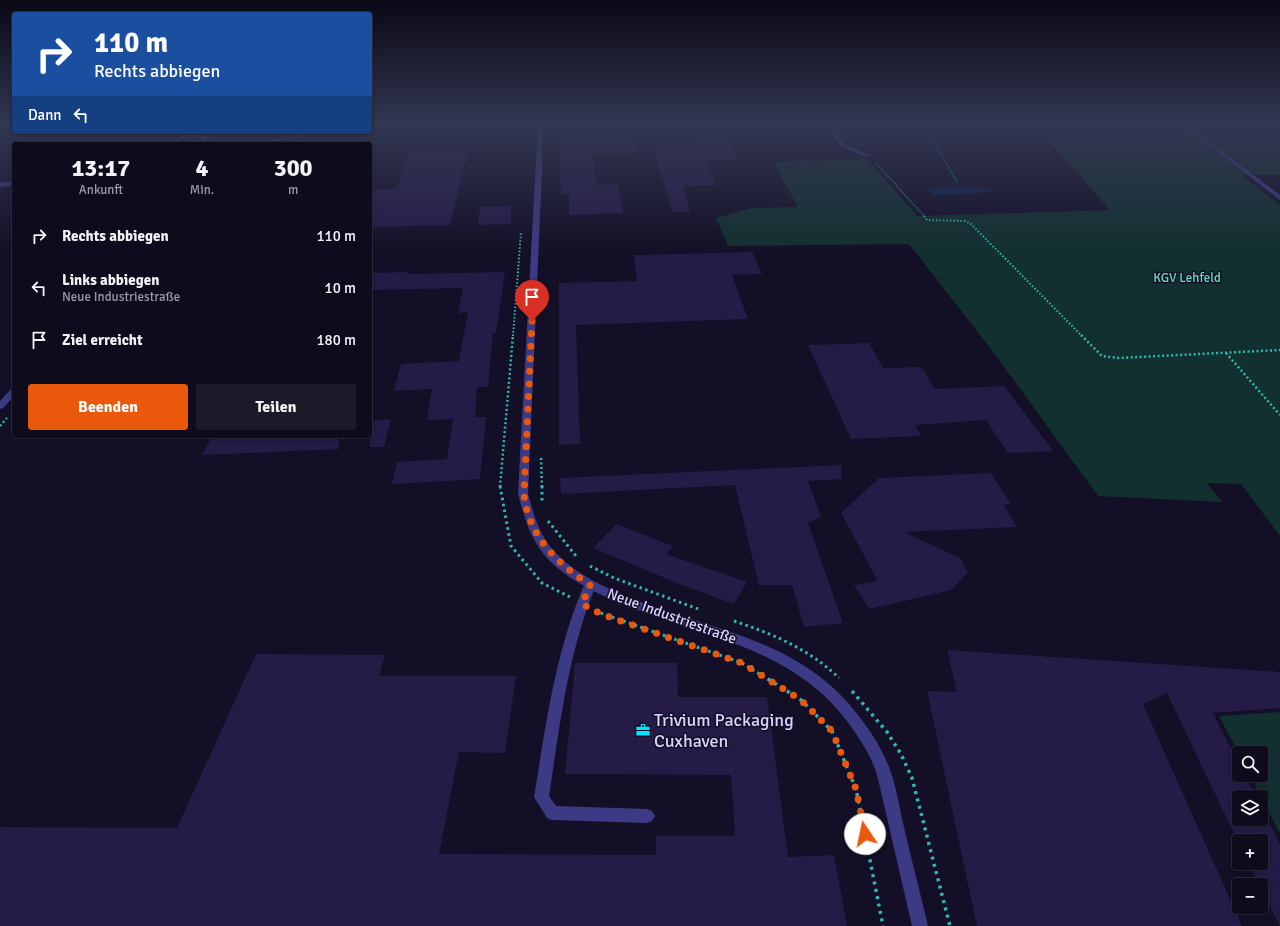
<!DOCTYPE html>
<html lang="de">
<head>
<meta charset="utf-8">
<style>
	:root { --surface:#0e0b1c; --page:#1c1929; --text:#f1f3f6; --muted:#9b9ba3; --line:#2e2b3b; --accent:#ea580c }
	body { margin:0; font-family:Signika,sans-serif; background:var(--page); color:var(--text); height:100vh; display:flex; flex-direction:column; font-size:15px; white-space:nowrap }
	* { box-sizing:border-box; margin:0 }
	p { font-size:13px; color:var(--muted) }
	.icon { flex:none; width:22px; height:22px; fill:none; stroke:currentColor; stroke-width:2; stroke-linecap:round; stroke-linejoin:round }
	.map { position:relative; flex:1; overflow:hidden }
	.panel { position:absolute; left:12px; top:142px; width:360px; height:296px; display:flex; flex-direction:column; background:var(--surface); border-radius:4px; box-shadow:0 2px 6px #0003,0 0 0 1px var(--line) }
	.panel>* { flex:none }
	.top-card { position:absolute; left:12px; top:12px; width:360px; height:122px; border-radius:4px; box-shadow:0 2px 6px #0003,0 0 0 1px var(--line); background:#1a4fa0; color:#fff; overflow:hidden }
	.fabs { position:absolute; left:1232px; top:746px; display:grid; gap:8px }
	.fabs a { display:grid; place-items:center; width:36px; height:36px; border-radius:4px; background:var(--surface); box-shadow:0 2px 6px #0003,0 0 0 1px var(--line); font-size:20px }
	.pin { position:absolute; display:grid; place-items:center; width:34px; height:34px; color:#fff; margin:-41px -17px; border-radius:50% 50% 50% 0; rotate:-45deg; box-shadow:0 0 4px #0007 }
	.pin .icon { rotate:45deg }
	.me { position:absolute; width:44px; margin:-22px; rotate:349deg; stroke-linejoin:round; filter:drop-shadow(0 0 3px #0008) }
	.turn { display:flex; align-items:center; gap:14px; height:84px; padding:0 16px; font-size:18px }
	.turn .icon { width:52px; height:52px; stroke-width:2.5 }
	.turn b { display:block; font-size:28px; line-height:34px }
	.then { display:flex; align-items:center; height:38px; padding:0 16px; background:#0003; gap:8px; font-size:15px }
	.eta { display:flex; justify-content:space-evenly; align-items:center; height:68px; text-align:center }
	.eta b { font-size:24px; font-weight:700; line-height:28px }
	.primary-button { display:flex; gap:8px; margin-top:auto; padding:8px 16px }
	.primary-button a { flex:1; height:46px; border-radius:4px; background:var(--accent); color:#fff; font-size:16px; font-weight:700; line-height:46px; text-align:center }
	.primary-button a+a { background:var(--page); color:var(--text) }
	ul { padding:0; list-style:none }
	li { display:flex; align-items:center; gap:12px; height:52px; padding:0 16px }
	li div { flex:1 }
	li b { display:block; font-size:15px }
	li em { font-style:normal }
	.map>svg:first-child { display:block }
	.green { fill:#12302f }
	.water { fill:#0c2248 }
	.building { fill:#241b47 }
	.lines { fill:none; stroke-linecap:round; stroke-linejoin:round }
	.path-far4 { stroke:#2fb8b0; stroke-width:1.5; stroke-dasharray:1 1.5; stroke-linecap:butt }
	.path-far3 { stroke:#2fb8b0; stroke-width:2; stroke-dasharray:1.5 2; stroke-linecap:butt }
	.path-far2 { stroke:#2fb8b0; stroke-width:2.5; stroke-dasharray:2 2.5; stroke-linecap:butt }
	.path-far1 { stroke:#2fb8b0; stroke-width:3; stroke-dasharray:2.5 3.5; stroke-linecap:butt }
	.path { stroke:#2fb8b0; stroke-width:3.5; stroke-dasharray:3 4.5; stroke-linecap:butt }
	.service { fill:#3d3a85; fill-rule:evenodd }
	.minor { fill:#3d3a85; fill-rule:evenodd }
	.tertiary { fill:#3d3a85; fill-rule:evenodd }
	.route { stroke:#ea580c; stroke-width:7; stroke-dasharray:0 12.6 }
	.labels { text-anchor:middle; stroke-width:3; stroke-linejoin:round; paint-order:stroke }
	.far-park-label { font-size:13px; fill:#5fe0c0; stroke:#130f26 }
	.street-label { font-size:15px; fill:#d9d4ff; stroke:#130f26 }
	.near-poi-label { font-size:18px; fill:#d9d4ff; stroke:#130f26; text-anchor:start }
</style>
</head>
<body>
<div class="map">
<svg width="1280" height="926" viewBox="0 0 1280 926">
	<rect width="100%" height="100%" fill="#130f26"/>
	<!-- green -->
	<path class="green" d="M1035,124H1280V175H1241L1280,205V536L1241,484L1207,483L1222,502L1098,496L991,349L909,244L728,246L716,218L751,208L798,207L773,162L867,159L917,216L1110,210Z
		M1280,712V834L1250,775H1261V753L1239,754L1219,716Z"/>
	<!-- water -->
	<path class="water" d="M942,187L990,189L991,192L940,195H934L928,190Z"/>
	<!-- building -->
	<path class="building" d="M687,124H705L708,130H721L737,160L706,161L716,185L683,186L690,212H673L653,149L697,148Z
		M633,133L637,153L593,154L596,185L618,184L623,213L569,215V194H561L558,139L591,138V134Z
		M468,151L450,225L370,227V189H396L410,152Z
		M511,206V224L478,225L480,207Z
		M752,252L762,274L732,275L748,319L576,325L580,444L559,445V283L637,281L634,255Z
		M409,272L408,274L505,272L496,333H493L488,387H477L475,417H486L480,479L392,484L397,462L447,459L453,419L427,420L432,389L394,391L401,364L459,361L468,312L458,313L463,288L370,290V273Z
		M869,343L883,368L922,367L935,389L1004,386L1053,451L1008,453L986,420L915,425L921,436L851,439L808,345Z
		M391,419L384,447H370V420Z
		M212,436H339V449L202,455Z
		M841,465L842,479L808,481L821,517L808,523L843,623L804,627L792,585H759L735,485L561,494L560,478Z
		M991,473L1011,504L1004,505L1017,527L904,532L960,558L968,572L951,590L869,609L854,585L878,581L841,513L879,478Z
		M617,524L673,546L666,554L747,582L734,604L679,584L593,548Z
		M947,650L1280,672V708L1213,713L1239,764V775H1245L1256,797H1239V819H1261V807L1280,844V926L1261,890V885H1259L1248,863H1261V841H1239V844L1167,693L1143,704L1242,926H977L927,691L957,692Z
		M256,654L385,655L379,676H516L505,753L459,752L439,854L656,855V836H735L731,775L565,774L575,663H677L678,697H767L788,857L834,855L847,926H0V827L177,828Z"/>
	<g class="lines">
		<!-- path-far4 -->
		<path class="path-far4" d="M924,124L957,182
			M1007,130L1014,129L1015,124
			M133,144H140
			M876,163L925,217"/>
		<!-- path-far3 -->
		<path class="path-far3" d="M924,216L927,220L965,221L971,224L1082,336
			M513,336L521,232"/>
		<!-- path-far2 -->
		<path class="path-far2" d="M1081,335L1102,356L1119,358L1280,350
			M1226,353L1280,415
			M0,426L7,418
			M541,458L542,487
			M500,487L513,335"/>
		<!-- path-far1 -->
		<path class="path-far1" d="M500,486L511,546L542,583L570,597
			M542,486V501
			M548,521L576,556
			M590,566L614,578L701,610
			M595,611L742,663L769,680
			M734,621C773,634 809,649 839,678"/>
		<!-- path -->
		<path class="path" d="M768,679L801,700L832,731L856,789L883,926
			M852,691L887,732L901,754L912,778L950,926"/>
		<!-- service -->
		<path class="service" d="M189,132L211,138L204,144H198L204,139L190,136L171,144H164Z
			M590,581L594,582L596,585C568,653 560,724 549,796L556,806L647,809L652,811L655,816L652,821L647,823L552,820L547,818L534,797C546,725 555,653 584,585L586,582Z"/>
		<!-- minor -->
		<path class="minor" d="M370,124H375L370,126Z
			M823,124H828L846,145L871,156L866,157L842,147Z
			M1182,124H1187L1280,195V200Z
			M316,132H328L262,144H249Z
			M14,181V185L0,187V183Z
			M14,388V396L3,408L0,409V401L11,389Z"/>
		<!-- tertiary -->
		<path class="tertiary" d="M538,124H542V170L528,494C534,515 539,535 555,552C574,573 602,586 628,597C707,629 798,639 854,710C868,727 881,746 889,767C896,785 899,805 903,823C911,858 920,892 928,926H912L878,779C873,758 860,739 847,721C790,646 701,637 620,603C594,592 565,578 546,557C529,536 525,519 518,494Z"/>
	</g>
	<!-- sky -->
	<linearGradient id="sky" x2="0" y2="1"><stop stop-color="#0a0815"/><stop offset="0.49" stop-color="#333752"/><stop offset="1" stop-color="#333752" stop-opacity="0"/></linearGradient>
	<rect width="1280" height="254" fill="url(#sky)"/>
	<g class="lines">
		<!-- route -->
		<path class="route" d="M532,321L524,494C528,536 557,563 590,585L582,604L601,614L742,663L801,700L832,731L856,789L865,834"/>
	</g>
	<!-- icons -->
	<defs>
		<symbol id="office-bare" viewBox="-9 -9 18 18"><path d="M-6-3h4V-5.5h4V-3h4V5H-6ZM-1-4.5V-3h2v-1.5ZM-6 0V1H6V0Z" fill="#00e5ff" stroke="#130f26" stroke-width="2.5" paint-order="stroke"/></symbol>
	</defs>
	<g fill-rule="evenodd">
		<use href="#office-bare" x="633" y="720" width="20" height="20"/>
	</g>
	<g class="labels">
		<!-- far-park labels -->
		<g class="far-park-label">
			<text x="1187" y="282">KGV Lehfeld</text>
		</g>
		<!-- street labels -->
		<g class="street-label">
			<text transform="translate(672 616) rotate(20)" y="5">Neue Industriestraße</text>
		</g>
		<!-- near-poi labels -->
		<g class="near-poi-label">
			<text x="654" y="726">Trivium Packaging<tspan x="654" dy="21">Cuxhaven</tspan></text>
		</g>
	</g>
</svg>
<div class="fabs">
<a><svg class="icon" aria-label="search" viewBox="0 0 24 24"><circle cx="10" cy="10" r="6"/><path d="M15 15l6 6"/></svg></a>
<a><svg class="icon" aria-label="layers" viewBox="0 0 24 24"><path d="M12 4l9 5-9 5-9-5zM3 14l9 5 9-5"/></svg></a>
<a>+</a>
<a>−</a>
</div>
<div class="pin" style="left:532px;top:321px;background:#d93025"><svg class="icon" aria-label="arrive" viewBox="0 0 24 24"><path d="M6 21V4h12l-3 4 3 4H6"/></svg></div>
<svg class="me" style="left:865px;top:834px" viewBox="-20 -20 40 40"><circle r="19" fill="#fff"/><path d="M0-13L10 11 0 6-10 11z" fill="#ea580c"/></svg>
<div class="top-card">
<div class="turn"><svg class="icon" aria-label="right" viewBox="0 0 24 24"><path d="M7 20v-9h11M14 6l5 5-5 5"/></svg><div><b>110 m</b>Rechts abbiegen</div></div>
<div class="then">Dann<svg class="icon" aria-label="left" viewBox="0 0 24 24"><path d="M17 20v-9H6M10 6l-5 5 5 5"/></svg></div>
</div>
<section class="panel">
<div class="eta">
<div><b>13:17</b><p>Ankunft</p></div>
<div><b>4</b><p>Min.</p></div>
<div><b>300</b><p>m</p></div>
</div>
<ul>
<li><svg class="icon" aria-label="right" viewBox="0 0 24 24"><path d="M7 20v-9h11M14 6l5 5-5 5"/></svg><div><b>Rechts abbiegen</b></div><em>110 m</em></li>
<li><svg class="icon" aria-label="left" viewBox="0 0 24 24"><path d="M17 20v-9H6M10 6l-5 5 5 5"/></svg><div><b>Links abbiegen</b><p>Neue Industriestraße</p></div><em>10 m</em></li>
<li><svg class="icon" aria-label="arrive" viewBox="0 0 24 24"><path d="M6 21V4h12l-3 4 3 4H6"/></svg><div><b>Ziel erreicht</b></div><em>180 m</em></li>
</ul>
<div class="primary-button"><a>Beenden</a><a>Teilen</a></div>
</section>
</div>
</body>
</html>
